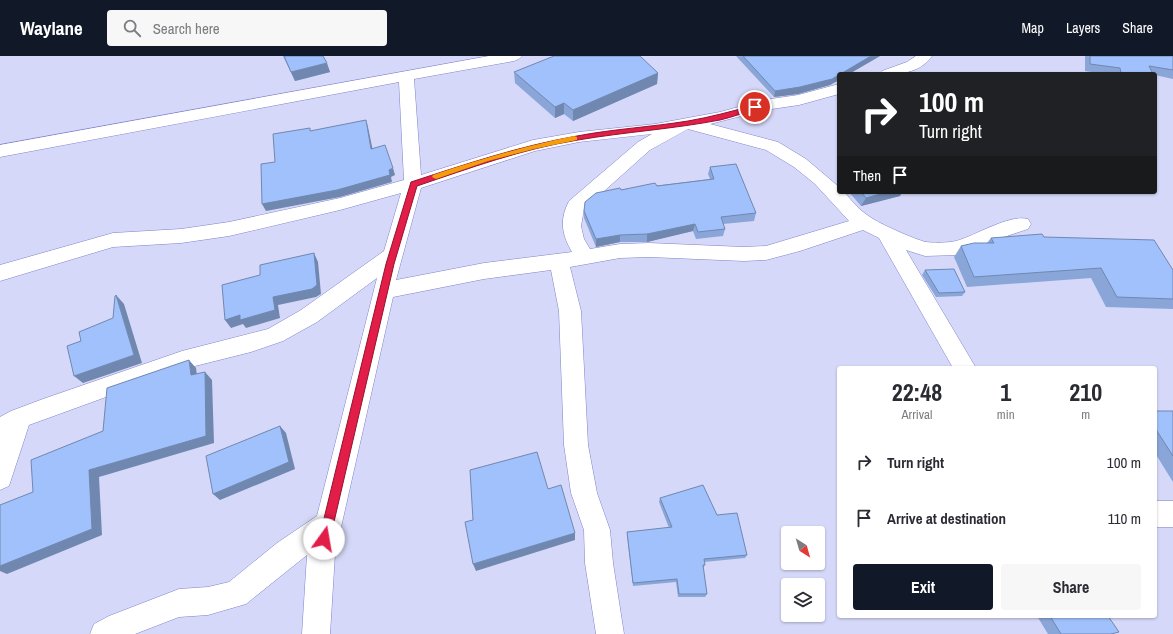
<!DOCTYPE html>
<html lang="en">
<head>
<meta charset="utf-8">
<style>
	:root { --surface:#fff; --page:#f7f7f7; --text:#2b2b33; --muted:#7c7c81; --accent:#111827 }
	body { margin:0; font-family:"Archivo Narrow",sans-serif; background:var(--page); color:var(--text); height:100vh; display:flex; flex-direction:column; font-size:15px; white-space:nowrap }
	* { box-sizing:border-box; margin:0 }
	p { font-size:13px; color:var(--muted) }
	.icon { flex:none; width:22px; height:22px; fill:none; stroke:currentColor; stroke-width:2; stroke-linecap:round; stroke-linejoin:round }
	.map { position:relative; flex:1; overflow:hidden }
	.drawer { position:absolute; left:837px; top:310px; width:320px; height:252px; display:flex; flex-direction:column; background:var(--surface); border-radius:4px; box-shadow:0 1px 3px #0004 }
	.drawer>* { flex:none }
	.hud { position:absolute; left:837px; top:16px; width:320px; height:122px; border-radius:4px; box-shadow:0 1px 3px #0004; background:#202124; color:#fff; overflow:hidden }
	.needle { width:26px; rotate:143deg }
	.controls { position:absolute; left:781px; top:470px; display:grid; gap:8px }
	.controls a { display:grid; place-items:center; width:44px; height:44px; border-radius:4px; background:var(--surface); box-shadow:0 1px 3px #0004; font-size:20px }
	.pin { position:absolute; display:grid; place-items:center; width:34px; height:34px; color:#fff; margin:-17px; border:2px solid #fff; border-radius:50%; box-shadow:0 1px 4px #0007 }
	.me { position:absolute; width:44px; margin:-22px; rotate:13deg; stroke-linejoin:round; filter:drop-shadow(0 0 3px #0008) }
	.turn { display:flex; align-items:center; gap:14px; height:84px; padding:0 16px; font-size:18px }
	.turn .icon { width:52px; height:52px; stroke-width:2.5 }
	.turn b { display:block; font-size:28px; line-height:34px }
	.then { display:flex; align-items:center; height:38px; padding:0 16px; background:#0003; gap:8px; font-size:15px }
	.eta { display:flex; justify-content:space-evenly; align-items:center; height:68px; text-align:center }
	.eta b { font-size:24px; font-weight:700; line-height:28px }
	.primary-button { display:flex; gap:8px; margin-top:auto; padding:8px 16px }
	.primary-button a { flex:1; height:46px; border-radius:4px; background:var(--accent); color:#fff; font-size:16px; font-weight:700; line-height:46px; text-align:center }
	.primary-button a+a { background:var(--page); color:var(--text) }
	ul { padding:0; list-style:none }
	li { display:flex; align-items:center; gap:12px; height:56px; padding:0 16px }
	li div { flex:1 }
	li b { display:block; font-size:15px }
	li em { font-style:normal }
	header { display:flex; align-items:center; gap:24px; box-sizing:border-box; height:56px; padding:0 20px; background:var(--accent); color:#fff }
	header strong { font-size:19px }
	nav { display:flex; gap:22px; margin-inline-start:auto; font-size:14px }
	.search { width:280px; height:36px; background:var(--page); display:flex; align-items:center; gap:10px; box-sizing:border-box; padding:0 14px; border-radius:4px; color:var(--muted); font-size:15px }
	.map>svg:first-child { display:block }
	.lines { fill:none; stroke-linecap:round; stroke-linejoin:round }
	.street-casing { stroke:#8082cc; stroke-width:1 }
	.street { fill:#fff; fill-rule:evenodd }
	.wall { fill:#8aa6d8 }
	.shaded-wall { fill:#7087b0 }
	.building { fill:#a0c1fb; stroke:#7087b0 }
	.route { fill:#e11d48; stroke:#92132f }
	.slow { fill:#f59e0b }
</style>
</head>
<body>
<header>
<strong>Waylane</strong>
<div class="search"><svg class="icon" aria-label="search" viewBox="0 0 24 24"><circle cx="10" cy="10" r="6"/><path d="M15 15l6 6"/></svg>Search here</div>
<nav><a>Map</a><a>Layers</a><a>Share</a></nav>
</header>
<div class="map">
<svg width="1173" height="578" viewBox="0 0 1173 578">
	<rect width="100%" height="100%" fill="#d5d8f8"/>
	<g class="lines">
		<defs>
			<path id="street" d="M489,0H522L519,3L514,5L414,23L421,119L533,84L579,76L655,68L720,56L764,44L798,39L839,28V38L799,49L765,54L710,68L778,86L806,103L839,131V136H844C852,145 859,154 870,161C878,167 916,184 926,186C934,187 948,187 956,185C975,180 1009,158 1028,163L1031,168L1028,173L992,185L958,199L925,200L906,194L976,312H953L879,182L863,174L800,195L766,204L744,205L649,201L620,202L570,211L581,255L588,389L597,437L610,474L613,507L624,578H596L585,507L584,474L571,437L564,389L559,255L551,214L484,223L393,241L335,498L330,578H302L307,499L246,548L208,559L179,561L135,578H90L94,568L109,560L179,533L208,531L229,526L277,487L317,460L377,222L317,266L283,285L251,296L183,313L29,369L9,430L0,434V361L11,355L43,343L182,295L268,273L301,254L384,195L401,137L340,154L229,180L181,187L113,191L0,225V209L113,177L181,173L229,166L340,142L404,124L399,26L0,101V89ZM688,73L766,94L794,111L815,128L849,165L766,190L744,191L649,187L620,188L590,193L584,183L581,170L584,153L650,94ZM652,78L638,86L569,145C559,164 562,179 572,196L484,207L396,224L421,132L535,95L579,86Z
				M916,0H932C919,18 900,18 879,18L882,15L907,6Z
				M1155,445H1173V471H1155Z"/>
		</defs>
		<!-- street casing -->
		<use href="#street" class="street-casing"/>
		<!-- street -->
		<use href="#street" class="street"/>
	</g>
	<!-- wall -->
	<path class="wall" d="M283,0H323L330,16L295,25Z
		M736,0H880L830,29L798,38L774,41Z
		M1085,0H1173V23L1155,19V18H1105L1085,15Z
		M514,16L658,17L657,28L573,65L564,58L555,62L515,27Z
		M710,111L756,157L754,165L723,168L725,173L723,180L696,183L693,175L647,186H620L596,191L584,162V155L621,134L710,123L708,118Z
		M849,136H902L900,140L861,150Z
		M1044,181L1173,214V253L1106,251L1091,222L967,231L954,201L961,190L987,187L991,182Z
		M925,214L965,236L962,240L936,241L922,219Z
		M1155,355H1173V426L1155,397Z
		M660,442L717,459L747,499L745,502L704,506L705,509L703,512L707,538L705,541H678L676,526L633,530L627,479V476L669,472L659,446Z
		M1037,560H1108L1112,578H1048Z"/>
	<!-- shaded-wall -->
	<path class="shaded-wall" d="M871,0H880L849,18H840Z
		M327,7L330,16L295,25L291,16Z
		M658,17L657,28L573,65V54Z
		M839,18V24L830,29L798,38L774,41L775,35Z
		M564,47V58L555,62V51Z
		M366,64L368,71L374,100L371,93Z
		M393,112L395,119L391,121L392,126L340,141L266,155L262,148Z
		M887,136H902L900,140L861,150L866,142Z
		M695,168L693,175L647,186V178Z
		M620,179V186L596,191V183Z
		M314,197L318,206L321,238L316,241L278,249L280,262L246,272L243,268L231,272L225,264L273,241Z
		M116,239L124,248L142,307L83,327L74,320L134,299Z
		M189,304L196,312L198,327L191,319Z
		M205,316L212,324L214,387L99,421L102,479L7,518L0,515V510L89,414Z
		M280,370L286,377L295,413L220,444L213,438Z
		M575,477V484L476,515L473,508Z"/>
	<!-- building -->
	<path class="building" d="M284,0H323L327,7L291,16Z
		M554,0H640L658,17L573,54L564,47L555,51L514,16Z
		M743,0H871L832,23L800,31L775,35Z
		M1090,0H1173V14L1149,10L1153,18H1132L1121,17L1120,12L1090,8Z
		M366,64L371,93L385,89L393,112L389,114L390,119L337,134L262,148L261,108L275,106L273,78L310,72V75Z
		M736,108L756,157L721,161L725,173L698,176L695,168L647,178L620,179L596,183L584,155L585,146L596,137L620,132L621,134L655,127L657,130L714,123L710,111Z
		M861,136H887L866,142Z
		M1042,178L1044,181L1154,184L1173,214V243L1117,241L1101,212L974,221L961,190L974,187H994L991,182Z
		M314,197L317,229L312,233L273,241L275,254L240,264V259L225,264L222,229L260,219V209Z
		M954,213L965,236L939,237L925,214Z
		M116,239L134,299L74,320L67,290L81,285L79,276L113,262L115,240Z
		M189,304L191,319L205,316L206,380L89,414L92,473L0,510V449L33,436L31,404L103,375L107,332Z
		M1155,355H1173V400L1155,372Z
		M280,370L289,406L213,438L206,400Z
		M537,396L548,433L561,429L575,477L473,508L465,466L473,464L470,414Z
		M703,429L717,459L737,457L747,499L704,503L705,509H703L707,538H679L677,523L633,527L627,476L672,471L660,442Z
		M1050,560H1108L1119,576L1111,578H1061Z"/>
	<!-- route -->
	<path class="route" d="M755,49L759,51L758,53C745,56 733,61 720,64C673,73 625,76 578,84C522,93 470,112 417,130L394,208L330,483L328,487L324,488L321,487L319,483L386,208L411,126C466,108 520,90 577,80C613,73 651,71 688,65C711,61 733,55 755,49Z"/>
	<!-- slow -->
	<path class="slow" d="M574,80L577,81V84L534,93L488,105L436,123L432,121L433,119C480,103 526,90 574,80Z"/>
</svg>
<div class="controls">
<a><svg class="needle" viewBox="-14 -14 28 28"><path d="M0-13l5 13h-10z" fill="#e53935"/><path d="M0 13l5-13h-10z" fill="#7c7c81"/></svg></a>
<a><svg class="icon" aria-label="layers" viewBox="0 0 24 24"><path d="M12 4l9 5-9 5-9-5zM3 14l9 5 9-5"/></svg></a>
</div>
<div class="pin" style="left:755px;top:51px;background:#d93025"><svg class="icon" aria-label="arrive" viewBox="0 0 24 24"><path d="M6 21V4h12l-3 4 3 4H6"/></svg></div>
<svg class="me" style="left:324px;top:483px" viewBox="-20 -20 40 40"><circle r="19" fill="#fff"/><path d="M0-13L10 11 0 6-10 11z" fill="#e11d48"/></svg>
<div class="hud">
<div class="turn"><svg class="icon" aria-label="right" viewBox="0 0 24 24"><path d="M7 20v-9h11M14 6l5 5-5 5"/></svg><div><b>100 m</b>Turn right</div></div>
<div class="then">Then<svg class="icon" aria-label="arrive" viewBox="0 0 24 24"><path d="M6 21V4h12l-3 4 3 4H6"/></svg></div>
</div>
<section class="drawer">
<div class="eta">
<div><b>22:48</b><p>Arrival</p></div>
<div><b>1</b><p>min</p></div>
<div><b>210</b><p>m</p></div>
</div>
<ul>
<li><svg class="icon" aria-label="right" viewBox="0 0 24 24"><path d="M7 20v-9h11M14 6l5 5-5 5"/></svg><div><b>Turn right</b></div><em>100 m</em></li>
<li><svg class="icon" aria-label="arrive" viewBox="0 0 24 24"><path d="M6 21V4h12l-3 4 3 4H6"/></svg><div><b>Arrive at destination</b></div><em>110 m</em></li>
</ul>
<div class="primary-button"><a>Exit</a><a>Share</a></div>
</section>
</div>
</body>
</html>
